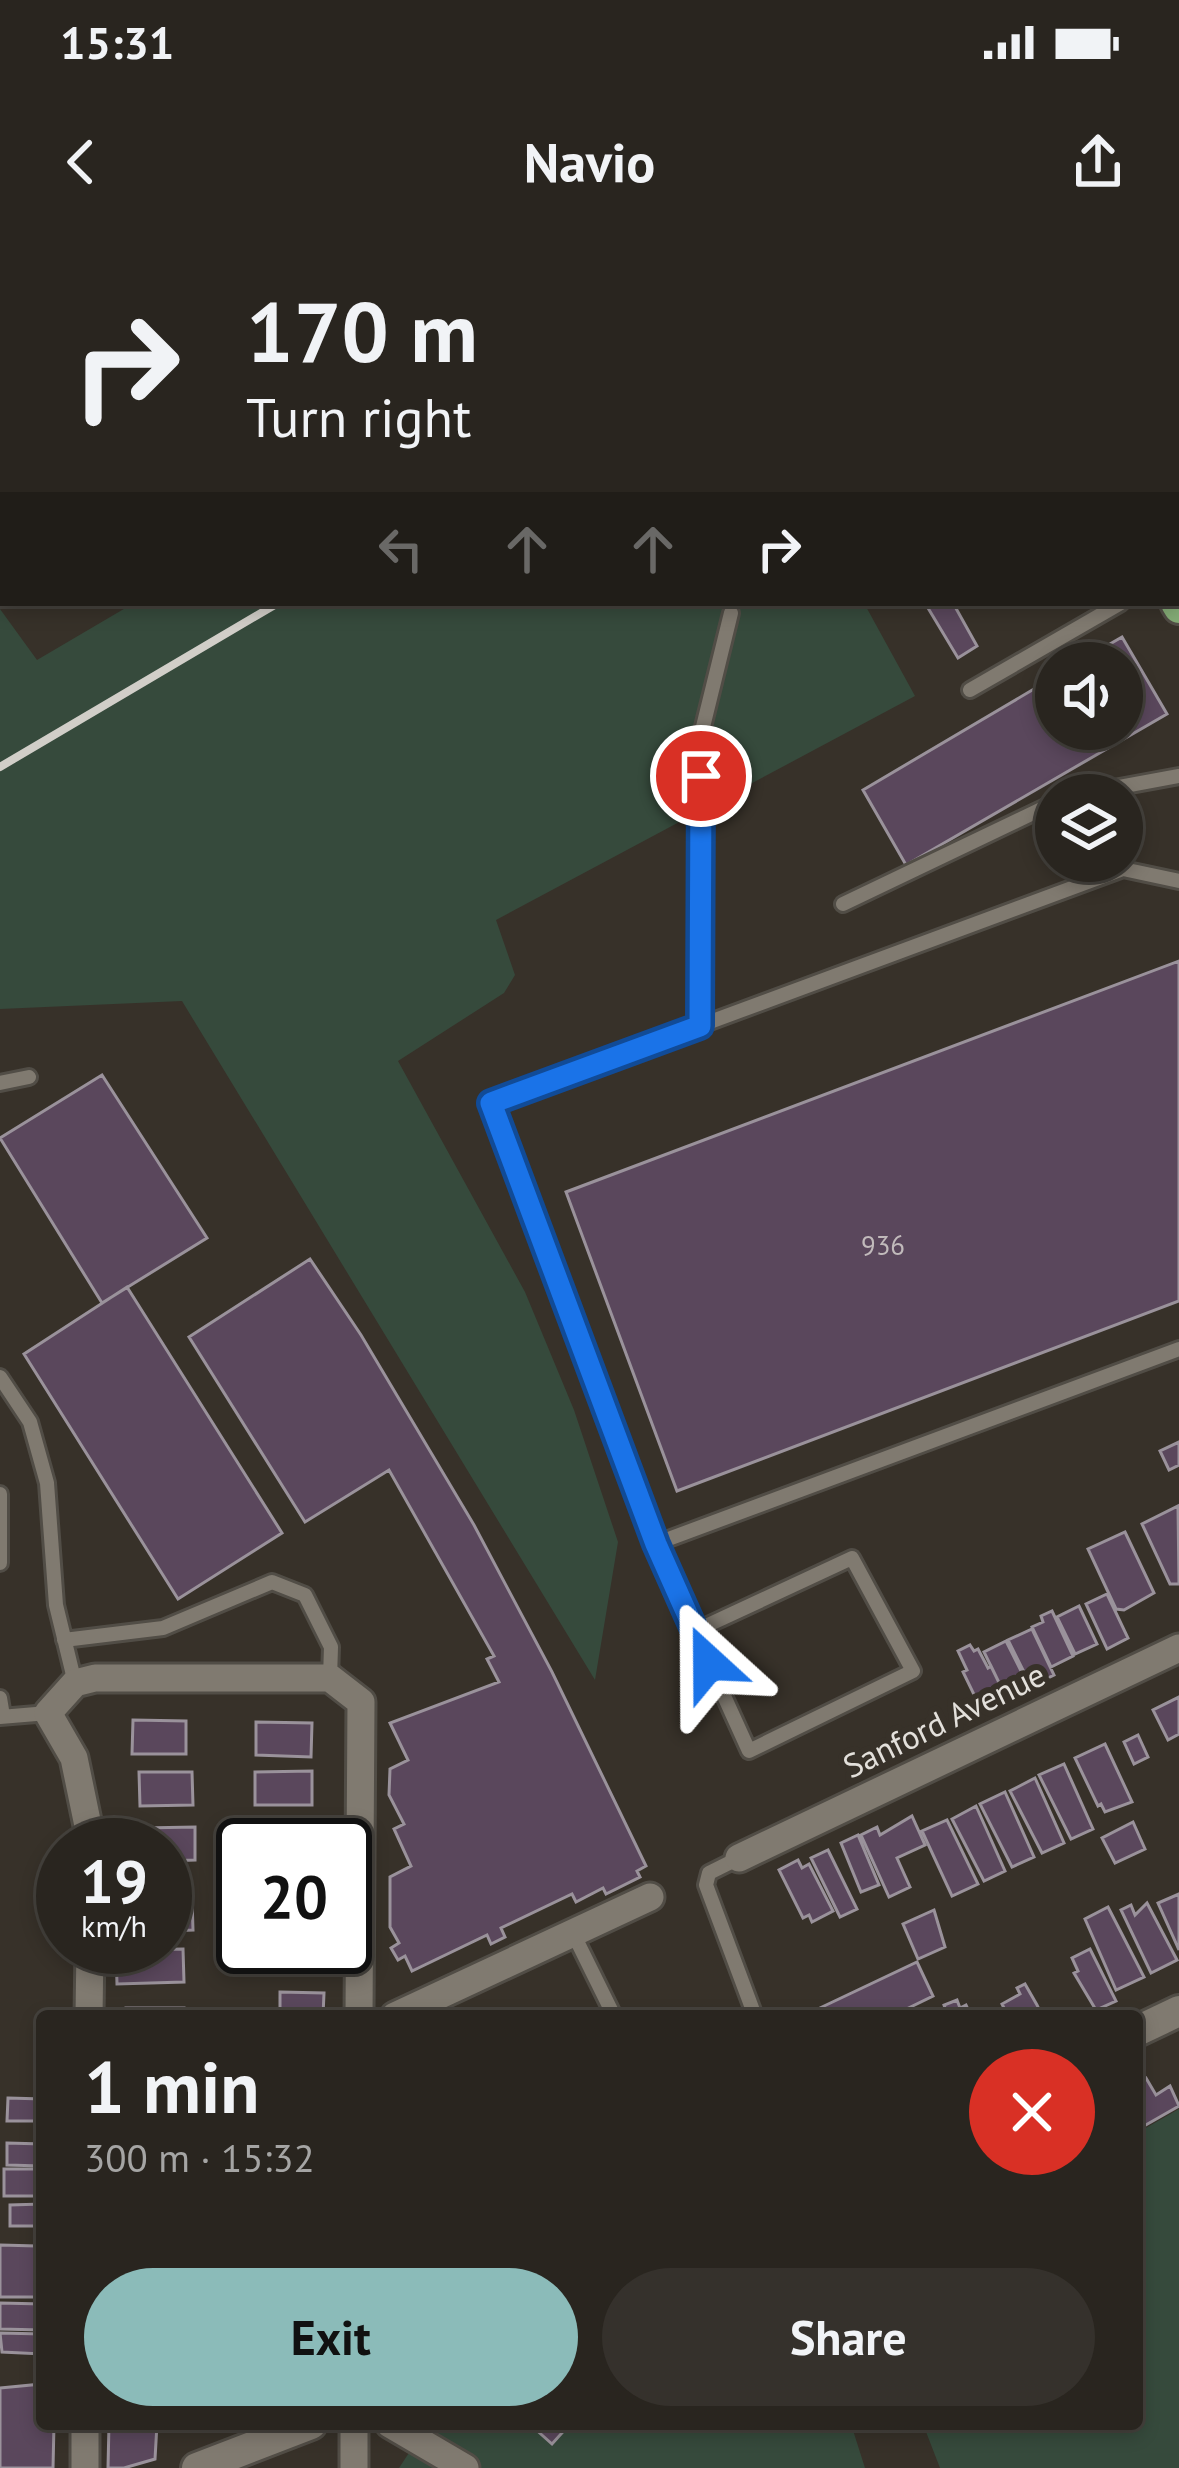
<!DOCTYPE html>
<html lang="en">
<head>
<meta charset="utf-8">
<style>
	:root { --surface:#29251f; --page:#35312c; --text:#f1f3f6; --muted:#a5a5a4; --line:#45423d; --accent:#8bbbb9 }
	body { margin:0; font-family:"PT Sans",sans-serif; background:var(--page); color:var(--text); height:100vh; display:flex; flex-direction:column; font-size:45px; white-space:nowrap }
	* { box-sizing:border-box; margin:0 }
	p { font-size:39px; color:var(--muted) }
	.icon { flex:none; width:66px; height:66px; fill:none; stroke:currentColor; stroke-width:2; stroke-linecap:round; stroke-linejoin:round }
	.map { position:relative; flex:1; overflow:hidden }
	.side { position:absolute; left:36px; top:1770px; width:1107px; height:420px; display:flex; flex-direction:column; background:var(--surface); border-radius:12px; box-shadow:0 6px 18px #0003,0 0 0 3px var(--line) }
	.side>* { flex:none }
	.banner { position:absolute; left:0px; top:0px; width:1179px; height:366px; box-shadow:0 6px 18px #0003,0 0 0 3px var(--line); background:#29251f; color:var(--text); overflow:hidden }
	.fabs { position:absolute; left:1035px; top:402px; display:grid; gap:24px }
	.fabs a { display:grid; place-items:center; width:108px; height:108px; border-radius:50%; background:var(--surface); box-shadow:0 6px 18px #0003,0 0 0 3px var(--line); font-size:60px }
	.speed { position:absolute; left:36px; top:1578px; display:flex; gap:24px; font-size:60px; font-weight:700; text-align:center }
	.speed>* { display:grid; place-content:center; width:156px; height:156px; border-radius:50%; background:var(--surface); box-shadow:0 6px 18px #0003,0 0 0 3px var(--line); line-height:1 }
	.speed small { font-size:30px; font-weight:400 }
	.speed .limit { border:6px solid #111; border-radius:18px; background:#fff; color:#111 }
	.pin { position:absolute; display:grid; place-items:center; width:102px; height:102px; color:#fff; margin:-51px; border:6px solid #fff; border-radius:50%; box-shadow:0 3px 12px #0007 }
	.me { position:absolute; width:132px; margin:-66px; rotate:336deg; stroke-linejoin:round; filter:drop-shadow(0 0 9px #0008) }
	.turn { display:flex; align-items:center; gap:42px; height:252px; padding:0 48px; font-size:54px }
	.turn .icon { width:156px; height:156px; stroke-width:2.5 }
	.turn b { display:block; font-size:84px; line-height:102px }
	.lanes { display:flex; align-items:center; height:114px; padding:0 48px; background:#0003; justify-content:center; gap:60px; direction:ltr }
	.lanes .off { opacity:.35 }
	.round { display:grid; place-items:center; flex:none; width:126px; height:126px; border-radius:63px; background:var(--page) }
	.head { display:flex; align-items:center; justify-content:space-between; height:204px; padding:0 48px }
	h1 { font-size:72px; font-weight:600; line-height:90px }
	.cta { display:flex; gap:24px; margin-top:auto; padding:24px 48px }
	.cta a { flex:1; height:138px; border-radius:72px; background:var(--accent); color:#111; font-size:48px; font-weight:600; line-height:138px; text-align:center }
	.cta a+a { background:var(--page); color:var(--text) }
	.status { display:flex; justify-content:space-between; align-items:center; height:84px; padding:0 60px; background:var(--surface); direction:ltr }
	.status svg { height:33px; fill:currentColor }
	header { display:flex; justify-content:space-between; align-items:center; height:156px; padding:0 48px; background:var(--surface); font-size:54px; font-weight:600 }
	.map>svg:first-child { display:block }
	.green { fill:#364a3c }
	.building { fill:#5a475c; stroke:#9a929b; stroke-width:3 }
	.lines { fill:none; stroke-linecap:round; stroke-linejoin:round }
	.lane-casing { stroke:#514d46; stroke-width:20 }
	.street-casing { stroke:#514d46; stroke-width:33 }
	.secondary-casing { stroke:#514d46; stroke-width:36 }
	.primary-casing { stroke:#514d46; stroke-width:36 }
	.lane { stroke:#807a70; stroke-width:14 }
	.street { stroke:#807a70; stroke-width:27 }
	.secondary { stroke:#807a70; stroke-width:30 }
	.primary { stroke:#84ac76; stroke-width:30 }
	.rail { stroke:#d1cec8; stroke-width:8 }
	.route-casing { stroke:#114b97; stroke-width:30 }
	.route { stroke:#1a73e8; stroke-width:21 }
	.labels { text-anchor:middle; stroke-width:12; stroke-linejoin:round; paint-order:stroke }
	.number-label { font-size:27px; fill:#c1babb }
	.street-label { font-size:33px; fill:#e3e0db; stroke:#373129 }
</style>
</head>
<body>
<div class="status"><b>15:31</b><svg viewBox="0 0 49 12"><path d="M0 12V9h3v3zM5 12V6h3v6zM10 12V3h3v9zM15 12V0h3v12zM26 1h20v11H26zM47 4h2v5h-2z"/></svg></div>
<header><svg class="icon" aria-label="back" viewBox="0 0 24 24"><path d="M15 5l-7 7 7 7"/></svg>Navio<svg class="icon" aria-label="share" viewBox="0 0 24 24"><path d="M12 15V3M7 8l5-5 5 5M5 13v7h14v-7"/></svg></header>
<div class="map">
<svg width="1179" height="2228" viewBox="0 0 1179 2228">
	<rect width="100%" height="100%" fill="#373129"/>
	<!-- green -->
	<path class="green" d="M134,363H864L915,456L496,680L515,735L504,753L398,821L525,1052L574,1170L618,1302L595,1440L182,761L0,769V369L37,420Z
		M1179,1869V2228H940L923,2184H1137V1893Z
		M428,2184H851L865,2228H399Z"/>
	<!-- building -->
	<path class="building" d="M0,0H411L3,3L0,241Z
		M1179,181V271L1176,266Z
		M925,363H953L977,406L958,418Z
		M1122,397L1167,474L906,625L863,550L1056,436V489H1122V423H1077Z
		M1179,721V1061L677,1251L566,952Z
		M102,835L207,998L102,1063L0,898Z
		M310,1019L361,1095L474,1285L552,1432L646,1626L637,1631L640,1637L606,1654L603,1648L576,1662L572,1654L501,1688L505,1697L491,1704L487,1695L412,1731L405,1716L398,1720L391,1708L399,1703L390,1687V1637L411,1626L394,1589L404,1584L389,1555L390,1529L408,1520L390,1483L499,1442L487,1419L494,1416L389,1230L305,1282L189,1097Z
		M127,1047L282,1293L178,1359L24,1114Z
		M1179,1202V1225L1169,1230L1160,1211Z
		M1178,1266L1179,1344H1170L1142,1284Z
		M1125,1292L1154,1353L1124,1370L1116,1369L1088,1309Z
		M1107,1354L1128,1398L1107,1409L1086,1364Z
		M1079,1366L1097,1404L1075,1414L1057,1377Z
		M1052,1371L1073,1416L1051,1427L1032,1387L1043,1382L1041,1376Z
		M1032,1389L1054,1435L1031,1446L1008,1400Z
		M1006,1401L1029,1447L1006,1457L984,1412Z
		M970,1405L974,1411L978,1409L988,1428L991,1426L1006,1457L981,1469L963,1432L967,1430L958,1411Z
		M1179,1457V1494L1168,1500L1153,1470Z
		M133,1480L186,1481V1514H132Z
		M256,1482L312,1483L311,1517L256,1515Z
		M1138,1495L1148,1517L1134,1524L1124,1502Z
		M1105,1504L1132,1562L1105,1572L1101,1564L1098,1566L1075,1518Z
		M1064,1524L1093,1589L1071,1599L1039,1535Z
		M312,1531V1565H255V1532Z
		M139,1532H192L193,1565L140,1566Z
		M1035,1538L1064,1603L1042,1613L1010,1551Z
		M1005,1552L1034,1617L1012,1627L980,1564Z
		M976,1566L1005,1631L984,1641L952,1579Z
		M912,1576L925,1605L897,1618L910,1647L889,1657L861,1595L877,1587L880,1595Z
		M947,1580L978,1644L952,1656L922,1591Z
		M1133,1582L1145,1609L1115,1623L1102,1598Z
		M255,1586L311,1587V1605H255Z
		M195,1587V1620L165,1621V1605H142V1588Z
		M858,1595L879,1645L861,1652L841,1603Z
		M828,1610L857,1669L840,1677L811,1618Z
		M798,1620L802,1628L809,1624L833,1671L812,1682L809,1675L803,1678L779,1630Z
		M1179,1654V1710L1158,1663Z
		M165,1658H192L193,1690L165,1691Z
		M1147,1663L1177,1720L1151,1733L1121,1670L1131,1665L1135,1675Z
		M1108,1667L1144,1737L1116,1750L1085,1679Z
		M934,1670L945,1707L918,1719L903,1684Z
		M225,1671H243V1707H251V1725H224Z
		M282,1707H322L321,1725L282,1724Z
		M183,1709L184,1742L117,1744L116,1710Z
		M1090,1709L1116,1761L1096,1770L1074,1733L1078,1731L1072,1718Z
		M917,1722L933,1756L892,1776H803Z
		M1025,1744L1037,1765L1042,1776H1008L1002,1764L1020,1754L1017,1748Z
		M280,1752L324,1753L323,1776H280Z
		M957,1760L960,1768L966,1765L971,1776H948L944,1765Z
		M126,1768H184V1776H126Z
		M1146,1838L1156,1855L1170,1846L1179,1866L1137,1890V1843Z
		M8,1858L42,1859V1881H7Z
		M7,1903L42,1904V1926L7,1925Z
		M4,1929H42V1956H4Z
		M42,1964V1986H10V1965Z
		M0,2005L36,2006V2057H0Z
		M0,2063L42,2064V2090L0,2089Z
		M0,2093L42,2094V2114L2,2112Z
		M42,2144V2184H54L53,2228H0V2148Z
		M109,2184H157L155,2219L124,2228H108Z
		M536,2184H570L552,2204L533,2187Z"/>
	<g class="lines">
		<defs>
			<path id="lane" d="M659,3L664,0
				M1043,3L1048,0
				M1163,3L1168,0
				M0,324L3,325
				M970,450L1121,363
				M1076,555L1179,536
				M843,664L1056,562
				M700,786L701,495L731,373
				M0,843L29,837
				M0,1137L30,1182L47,1243L56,1365L75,1443
				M0,1254V1323
				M655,1304L491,863L1123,629L1179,641
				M695,1391L852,1318L913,1431L749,1511L655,1304L1179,1109
				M64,1400L163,1388L272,1342L305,1355L331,1407L330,1438
				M0,1458L3,1476
				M0,1477L48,1473
				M739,1618L709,1633L706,1645L755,1776
				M573,1693L614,1776"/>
			<path id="street" d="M92,1605L74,1518L48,1473L75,1443L95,1438H330L361,1462L359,1776
				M739,1618L1179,1408
				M89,1776L90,1707
				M395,1776L650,1657
				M390,2184L465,2228
				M85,2228V2184
				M354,2228V2184"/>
			<path id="secondary" d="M1137,1791L1179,1771
				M197,2228L311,2184"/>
			<path id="primary" d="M966,0L968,3
				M1176,363L1179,368"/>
		</defs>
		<!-- lane casing -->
		<use href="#lane" class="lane-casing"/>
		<!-- street casing -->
		<use href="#street" class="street-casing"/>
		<!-- secondary casing -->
		<use href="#secondary" class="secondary-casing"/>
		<!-- primary casing -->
		<use href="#primary" class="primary-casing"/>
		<!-- lane -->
		<use href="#lane" class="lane"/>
		<!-- street -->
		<use href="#street" class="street"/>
		<!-- secondary -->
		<use href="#secondary" class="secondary"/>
		<!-- primary -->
		<use href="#primary" class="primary"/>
		<!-- rail -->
		<path class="rail" d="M862,3L867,0
			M0,527L278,363"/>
	</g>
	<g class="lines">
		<defs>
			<path id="route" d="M701,536L700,786L491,863L656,1304L709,1423"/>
		</defs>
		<!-- route casing -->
		<use href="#route" class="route-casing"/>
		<!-- route -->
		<use href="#route" class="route"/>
	</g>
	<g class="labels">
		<!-- number labels -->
		<g class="number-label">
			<text x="883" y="1015">936</text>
		</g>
		<!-- street labels -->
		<g class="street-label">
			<text transform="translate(944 1480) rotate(-26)" y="12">Sanford Avenue</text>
		</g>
	</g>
</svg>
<div class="fabs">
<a><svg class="icon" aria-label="sound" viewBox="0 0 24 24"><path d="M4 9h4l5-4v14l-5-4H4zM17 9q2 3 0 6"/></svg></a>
<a><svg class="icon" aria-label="layers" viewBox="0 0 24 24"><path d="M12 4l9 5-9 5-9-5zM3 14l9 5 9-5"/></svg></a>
</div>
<div class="speed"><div>19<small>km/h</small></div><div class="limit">20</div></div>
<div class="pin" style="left:701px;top:536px;background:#d93025"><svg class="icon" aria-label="arrive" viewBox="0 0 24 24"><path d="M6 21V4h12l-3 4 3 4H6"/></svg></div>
<svg class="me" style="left:709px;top:1423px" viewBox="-20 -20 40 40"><path d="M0-17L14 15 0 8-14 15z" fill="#1a73e8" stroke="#fff" stroke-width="4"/></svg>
<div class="banner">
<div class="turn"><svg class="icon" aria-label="right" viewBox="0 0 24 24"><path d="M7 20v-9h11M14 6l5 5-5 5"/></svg><div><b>170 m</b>Turn right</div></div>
<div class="lanes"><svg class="icon off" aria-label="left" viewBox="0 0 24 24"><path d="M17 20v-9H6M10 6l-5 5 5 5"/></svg><svg class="icon off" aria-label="ahead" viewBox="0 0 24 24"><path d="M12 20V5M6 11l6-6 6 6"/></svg><svg class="icon off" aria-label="ahead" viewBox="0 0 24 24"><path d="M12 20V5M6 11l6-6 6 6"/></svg><svg class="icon" aria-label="right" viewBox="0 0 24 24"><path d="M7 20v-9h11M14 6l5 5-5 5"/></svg></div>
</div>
<section class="side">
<div class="head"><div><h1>1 min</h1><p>300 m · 15:32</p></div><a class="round" style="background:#d93025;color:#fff"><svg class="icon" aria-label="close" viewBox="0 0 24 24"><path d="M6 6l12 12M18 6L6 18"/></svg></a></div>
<div class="cta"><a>Exit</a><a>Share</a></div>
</section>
</div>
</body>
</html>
